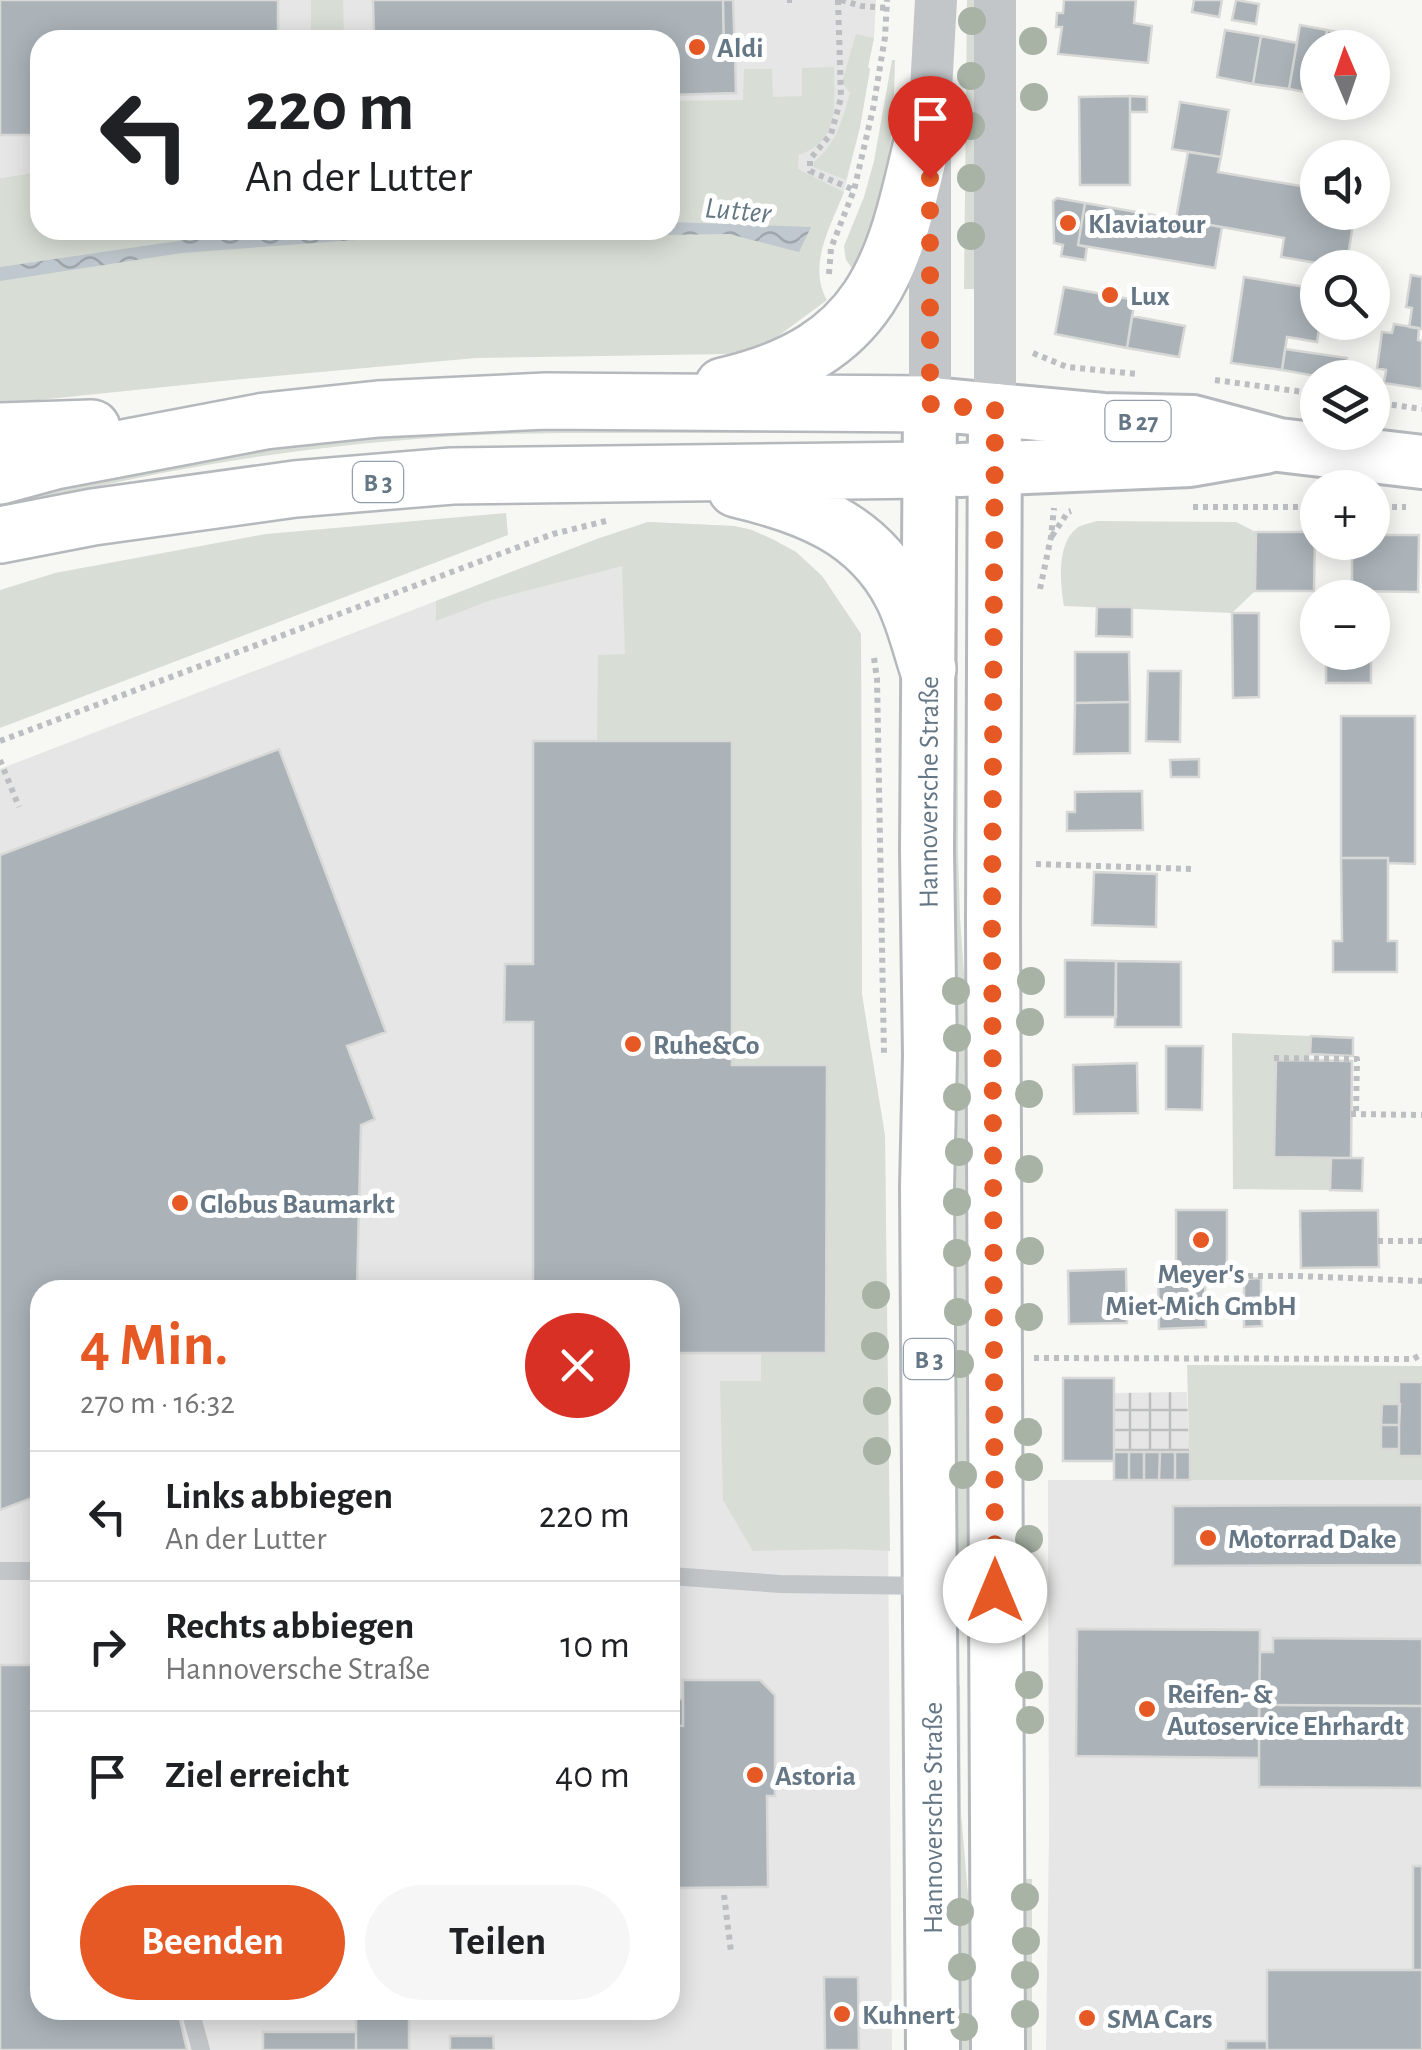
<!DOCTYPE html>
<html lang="de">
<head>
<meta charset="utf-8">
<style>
	:root { --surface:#fff; --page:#f6f6f6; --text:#202124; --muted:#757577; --line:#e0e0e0; --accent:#e65824 }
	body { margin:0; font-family:"Alegreya Sans",sans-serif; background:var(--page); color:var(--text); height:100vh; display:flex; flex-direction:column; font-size:38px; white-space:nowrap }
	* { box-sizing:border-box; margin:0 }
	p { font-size:32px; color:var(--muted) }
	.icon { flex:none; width:55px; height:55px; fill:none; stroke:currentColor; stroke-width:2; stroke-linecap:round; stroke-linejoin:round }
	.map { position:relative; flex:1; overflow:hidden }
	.panel { position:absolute; left:30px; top:1280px; width:650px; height:740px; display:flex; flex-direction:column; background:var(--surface); border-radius:30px; box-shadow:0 5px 25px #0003 }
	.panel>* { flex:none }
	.hud { position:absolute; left:30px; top:30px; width:650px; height:210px; border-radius:30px; box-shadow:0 5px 25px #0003; background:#fff; color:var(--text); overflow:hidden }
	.needle { width:65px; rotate:358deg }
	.tools { position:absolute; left:1300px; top:30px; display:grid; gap:20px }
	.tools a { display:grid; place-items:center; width:90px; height:90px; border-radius:50%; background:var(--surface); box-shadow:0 5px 25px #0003; font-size:50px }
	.pin { position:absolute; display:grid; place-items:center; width:85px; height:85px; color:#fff; margin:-102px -42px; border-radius:50% 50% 50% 0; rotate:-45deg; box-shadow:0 0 10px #0007 }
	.pin .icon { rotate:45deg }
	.me { position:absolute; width:110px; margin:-55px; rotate:0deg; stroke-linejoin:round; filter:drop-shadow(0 0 8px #0008) }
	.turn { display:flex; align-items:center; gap:35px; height:210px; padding:0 50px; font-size:45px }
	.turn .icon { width:130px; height:130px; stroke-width:2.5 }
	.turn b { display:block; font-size:70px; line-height:85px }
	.round { display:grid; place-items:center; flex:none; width:105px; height:105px; border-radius:52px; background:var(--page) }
	.summary { display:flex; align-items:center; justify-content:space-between; height:170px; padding:0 50px }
	h1 { font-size:60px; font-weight:700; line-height:75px; color:var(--accent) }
	.action { display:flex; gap:20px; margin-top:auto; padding:20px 50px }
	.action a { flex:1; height:115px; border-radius:60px; background:var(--accent); color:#fff; font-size:40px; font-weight:700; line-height:115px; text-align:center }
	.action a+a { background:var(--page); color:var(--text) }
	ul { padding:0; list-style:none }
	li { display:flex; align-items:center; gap:30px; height:130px; padding:0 50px; border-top:2px solid var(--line) }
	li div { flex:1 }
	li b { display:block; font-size:38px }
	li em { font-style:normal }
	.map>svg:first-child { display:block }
	.built { fill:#e5e6e5; fill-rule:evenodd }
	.industrial { fill:url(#industrial-grid) }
	.green { fill:#d8ded5 }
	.water { fill:url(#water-waves) }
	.building { fill:#abb3b9; stroke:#d8d9d6; stroke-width:2.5 }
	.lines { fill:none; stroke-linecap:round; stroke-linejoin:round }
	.primary-casing { stroke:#b5b9bd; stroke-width:58 }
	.trunk-casing { stroke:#b5b8bc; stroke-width:60 }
	.path { stroke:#bcbec1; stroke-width:6; stroke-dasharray:5 5; stroke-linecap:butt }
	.service { stroke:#c2c6c9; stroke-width:18 }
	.tertiary { stroke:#c2c6c9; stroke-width:42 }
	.primary { stroke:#fff; stroke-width:52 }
	.trunk { stroke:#fff; stroke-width:55 }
	.tree { fill:#a8b3a5 }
	.route { stroke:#e65824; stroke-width:18; stroke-dasharray:0 32.4 }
	.poi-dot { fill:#e65824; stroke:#fff; stroke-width:4 }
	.labels { text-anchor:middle; stroke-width:10; stroke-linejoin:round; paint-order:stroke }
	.shield { fill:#fff; stroke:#939faa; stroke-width:2.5 }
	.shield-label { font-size:25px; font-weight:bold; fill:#657685 }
	.poi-label { font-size:28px; font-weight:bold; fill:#657685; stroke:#fff; text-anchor:start }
	.street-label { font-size:28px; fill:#657685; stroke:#fff }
	.water-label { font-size:30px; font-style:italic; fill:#617782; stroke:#fff }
</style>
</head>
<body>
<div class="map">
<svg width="1422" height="2050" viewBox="0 0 1422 2050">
	<defs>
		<pattern id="industrial-grid" width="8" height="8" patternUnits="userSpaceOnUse" patternTransform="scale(2.5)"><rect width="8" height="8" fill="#e5e6e5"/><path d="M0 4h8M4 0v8" fill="none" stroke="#bdbfbf"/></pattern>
		<pattern id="water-waves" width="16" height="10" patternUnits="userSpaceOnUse" patternTransform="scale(2.5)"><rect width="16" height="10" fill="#bfc8ce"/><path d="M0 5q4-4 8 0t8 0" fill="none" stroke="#9fa7ad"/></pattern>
	</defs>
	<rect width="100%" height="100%" fill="#f7f7f4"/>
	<!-- built -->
	<path class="built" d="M0,0H876L874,38L868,67L870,69L860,127L844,192L797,170L802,139L670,130V40H40V172L0,178Z
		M648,522L734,526L752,530L772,539L796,552L822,576L861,634L862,995L885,1136L892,2050H0V769L597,539ZM40,1290H670V2010H40Z
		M1048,1480H1422V2050H1046L1049,1838Z"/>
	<!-- industrial -->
	<path class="industrial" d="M1187,1392L1190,1480H1114V1393Z"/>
	<!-- green -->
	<path class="green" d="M311,0H343L344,40H311Z
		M967,0H977L976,289H964Z
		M856,34L874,38L868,67L870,69L860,127L846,180L813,167L814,162C837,143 842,120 850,93L842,82Z
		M892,60H895C893,135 891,200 852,268L846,260L844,246L864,197L874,161Z
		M834,67C834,104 841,140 799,155L798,169L844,192C831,226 807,265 827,300L777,337L746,350L728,354L476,358L232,380L0,404V178L40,172V230H670V101L743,100L744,69H772L773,97L802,96V68Z
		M847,421V433C771,433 695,433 618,433C560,433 501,433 443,437C293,447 145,471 0,511V499L353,432Z
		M506,513L508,535L0,728V590L55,573L266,534Z
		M1097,521L1236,522L1256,532L1255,591L1232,613L1064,606C1060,583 1056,540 1080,526C1085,524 1091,523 1097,521Z
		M648,522L734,526L752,530L772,539L796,552L822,576L861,634L862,995L885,1136L890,1551L846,1549L753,1551L723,1500L720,1381H761V1353H826L827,1065H732V741H597L598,655L625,654L622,566L491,600L436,621V601L597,539Z
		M946,558H958V852L960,918L970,1056V1573L950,1559Z
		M1232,1033L1311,1036L1309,1060H1276L1274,1156L1331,1158L1330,1190L1233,1189Z
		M1187,1365L1422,1366V1480H1190Z
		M960,1685L961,1813L979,2022V2050H952V1686Z
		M1018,1879H1032V2050H1018Z"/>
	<!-- water -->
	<path class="water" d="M670,222L811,227L799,252L729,234L355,240L182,253L0,281V267L205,237L312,230H670Z"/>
	<!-- building -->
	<path class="building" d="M0,0H278V40H40L39,135H0Z
		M373,0H723L724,54H735L736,93L670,95V40H374Z
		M723,0H733L735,54H724Z
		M1064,0H1136L1134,23L1152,26L1148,63L1058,54L1062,27H1056L1057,13H1063Z
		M1194,0H1222L1219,17L1192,12Z
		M1236,0L1259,4L1256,24L1232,20Z
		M1300,25L1327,30L1324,48H1318L1316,94L1289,89Z
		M1225,30L1261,36L1253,84L1217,77Z
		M1327,30L1354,35L1352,48H1324Z
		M1261,36L1297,43L1289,89L1253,84Z
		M1130,96V185H1080L1079,97Z
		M1130,96L1147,97V112H1130Z
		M1180,102L1229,110L1221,157L1172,149Z
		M1188,152L1221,157L1218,172L1318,189V212H1355L1346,268L1281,257L1284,238L1176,219Z
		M1057,198L1085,203L1078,245L1087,247L1085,260L1061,256L1063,245L1054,243L1053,201Z
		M1085,203L1222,227L1215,268L1078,245Z
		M1411,275L1422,277V329L1409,327L1412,308L1406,307Z
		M1244,277L1318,289V322H1320L1317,342L1287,337L1282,370L1231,363Z
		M1064,287L1135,300L1127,348L1055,334Z
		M1132,316L1185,326L1179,357L1127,348Z
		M1394,324L1419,328L1418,340L1422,341V389L1384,383L1386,370L1377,368L1382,332L1392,333Z
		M1285,349L1347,358L1344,378H1327L1282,370Z
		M1256,532H1315L1314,591H1255Z
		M1372,535H1419L1418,592L1352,591V542H1372Z
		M1097,607H1132V637L1096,636Z
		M1232,613H1259V697L1233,698Z
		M1075,652H1129L1130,702L1075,703Z
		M1326,652H1371V683H1326Z
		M1148,671H1181L1180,742L1146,741Z
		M1130,702V753L1074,754L1075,703Z
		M1341,716H1415V864L1388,863V858H1341Z
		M533,741H732V1065H827L826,1353H670V1290H533V1022H504L505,964H533Z
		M279,749L386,1032L347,1046L375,1119L361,1125L357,1290H40V1495L0,1510V855Z
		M1199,759V777H1171L1170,760Z
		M1142,791L1143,830L1067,831V812H1075V792Z
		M1341,858H1388V941H1397V972H1333V941H1342Z
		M1094,872L1157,874L1156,927L1092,925Z
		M1065,960L1116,961V1017H1065Z
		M1116,961L1181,962V1027H1115Z
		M1311,1036L1353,1038V1056L1310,1054Z
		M1166,1046H1203L1202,1110L1166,1109Z
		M1276,1060L1352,1061L1351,1158L1274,1157Z
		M1137,1063L1138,1113L1074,1114L1073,1065Z
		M1331,1158H1363L1362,1191L1330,1190Z
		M1176,1210H1227V1269L1176,1270Z
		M1378,1210L1379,1267L1301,1268L1300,1211Z
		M1126,1269L1127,1323L1069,1324L1068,1271Z
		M1261,1278V1297L1244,1298V1279Z
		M1205,1280L1206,1327L1159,1329L1158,1281Z
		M1261,1297L1262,1326L1244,1327V1298Z
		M1063,1378H1114V1461H1063Z
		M1399,1382H1422V1456H1399Z
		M1382,1404H1400L1399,1425H1381Z
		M1381,1425H1399V1449H1381Z
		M1114,1452H1129V1480H1114Z
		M1129,1452H1144V1480H1129Z
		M1144,1452H1160L1159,1480H1144Z
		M1160,1452H1175V1480H1159Z
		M1175,1452H1190V1480H1175Z
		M1422,1505V1565L1173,1566V1506Z
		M1077,1629L1260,1630L1259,1758L1076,1756Z
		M1273,1638L1422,1639V1706L1259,1705L1260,1652H1273Z
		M0,1665H40V2010H178L187,2050H0Z
		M683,1680H760L775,1695V1796H767L768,1887L678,1888V1817H670V1725L683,1726Z
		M670,1699H683V1726L670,1725Z
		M1259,1705L1422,1706V1788L1259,1787Z
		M1413,1866H1422V1970H1413Z
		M1267,1970H1422V2050H1267Z
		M824,1977H858L859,2050H825Z
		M356,2010H409V2050H356Z
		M263,2032H356V2050H263Z
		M450,2036H493L494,2050H450Z
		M1226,2041H1267V2050H1226Z"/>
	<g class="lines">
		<defs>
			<g id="primary">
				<path d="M995,410L993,921L998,2050"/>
				<path d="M960,470L1190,460L1265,447"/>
				<path id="s1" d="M933,2050L927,1187L930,1056L927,850L930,404L1103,420L1193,422L1279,445L1422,462"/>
			</g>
			<path id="trunk" d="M723,386C888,348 896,251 930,108
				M0,431L92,428
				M0,476L55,461L265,421L378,409L546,401L930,404
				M736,489C804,505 868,528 902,595C914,618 920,645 928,669
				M0,535L93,517L295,489L452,476L928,470"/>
		</defs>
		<!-- primary casing -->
		<use href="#primary" class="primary-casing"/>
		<!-- trunk casing -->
		<use href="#trunk" class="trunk-casing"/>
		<!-- path -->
		<path class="path" d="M787,0H794
			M838,0L841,98L831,134L810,159V171L854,190
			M841,0L861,6L887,8
			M829,274L831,248L854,190L873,109L885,37L887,0
			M1033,353L1067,367L1137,374
			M1215,380L1318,394
			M1372,402L1422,409
			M1193,507H1318
			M1372,507H1406
			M1052,536L1068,512L1071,511
			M1040,589L1051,537L1054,508
			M874,658L877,679L884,1055
			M0,741L553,534L606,521
			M0,760L19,807
			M1036,864L1191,869
			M1274,1058L1357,1059L1356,1114
			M1351,1114L1422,1115
			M1378,1241H1422
			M1218,1276H1298L1422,1281
			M1034,1358L1413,1359L1422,1354
			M724,1895L731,1952"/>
		<!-- service -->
		<path class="service" d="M0,1571H40
			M670,1576L780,1584L931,1586L987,1625
			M190,2010L201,2050"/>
		<!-- tertiary -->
		<path class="tertiary" d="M930,404V108L936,0
			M995,410V0"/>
		<!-- primary -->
		<use href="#primary" class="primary"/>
		<!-- trunk -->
		<use href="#trunk" class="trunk"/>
	</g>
	<!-- trees -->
	<g class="tree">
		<circle cx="972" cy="21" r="14"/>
		<circle cx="1033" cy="41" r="14"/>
		<circle cx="971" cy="76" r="14"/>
		<circle cx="1034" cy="97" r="14"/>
		<circle cx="971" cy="126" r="14"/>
		<circle cx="971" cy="178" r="14"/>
		<circle cx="971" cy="236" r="14"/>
		<circle cx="1031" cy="981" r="14"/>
		<circle cx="956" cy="991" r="14"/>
		<circle cx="1030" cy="1022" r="14"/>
		<circle cx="957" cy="1038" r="14"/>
		<circle cx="1029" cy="1094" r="14"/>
		<circle cx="957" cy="1097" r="14"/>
		<circle cx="959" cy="1152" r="14"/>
		<circle cx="1029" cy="1169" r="14"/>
		<circle cx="957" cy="1202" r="14"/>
		<circle cx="1030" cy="1251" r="14"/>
		<circle cx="957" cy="1253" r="14"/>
		<circle cx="876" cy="1295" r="14"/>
		<circle cx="958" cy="1312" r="14"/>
		<circle cx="1029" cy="1317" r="14"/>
		<circle cx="875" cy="1346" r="14"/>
		<circle cx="960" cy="1364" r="14"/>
		<circle cx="877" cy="1401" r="14"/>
		<circle cx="1028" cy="1432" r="14"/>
		<circle cx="877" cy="1451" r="14"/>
		<circle cx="1029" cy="1467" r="14"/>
		<circle cx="963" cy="1475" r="14"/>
		<circle cx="1029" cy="1539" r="14"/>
		<circle cx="1029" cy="1577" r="14"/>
		<circle cx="1029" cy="1685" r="14"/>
		<circle cx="1030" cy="1720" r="14"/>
		<circle cx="1025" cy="1897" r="14"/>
		<circle cx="960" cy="1912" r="14"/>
		<circle cx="1026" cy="1941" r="14"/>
		<circle cx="962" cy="1967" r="14"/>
		<circle cx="1025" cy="1975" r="14"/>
		<circle cx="1025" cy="2014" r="14"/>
		<circle cx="964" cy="2027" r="14"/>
	</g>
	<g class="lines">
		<!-- route -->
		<path class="route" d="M930,178V404L995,410L992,921L995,1591"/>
	</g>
	<!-- markers -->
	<g class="poi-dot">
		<circle cx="697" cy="47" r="10"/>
		<circle cx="1068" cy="223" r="10"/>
		<circle cx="1110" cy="295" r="10"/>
		<circle cx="633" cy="1044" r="10"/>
		<circle cx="180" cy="1203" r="10"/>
		<circle cx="1201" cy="1240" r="10"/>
		<circle cx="1208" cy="1538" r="10"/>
		<circle cx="1147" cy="1709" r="10"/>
		<circle cx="755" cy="1775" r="10"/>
		<circle cx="842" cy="2014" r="10"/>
		<circle cx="1087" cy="2018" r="10"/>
	</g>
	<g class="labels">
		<!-- shield labels -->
		<g class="shield">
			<rect x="1105.5" y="401" width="65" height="40" rx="8"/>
			<rect x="353" y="462" width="50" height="40" rx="8"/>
			<rect x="904" y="1339" width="50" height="40" rx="8"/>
		</g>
		<g class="shield-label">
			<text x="1138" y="430">B 27</text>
			<text x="378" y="491">B 3</text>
			<text x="929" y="1368">B 3</text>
		</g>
		<!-- poi labels -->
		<g class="poi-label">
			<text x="717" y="57">Aldi</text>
			<text x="1088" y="233">Klaviatour</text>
			<text x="1130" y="305">Lux</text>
			<text x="653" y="1054">Ruhe&amp;Co</text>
			<text x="200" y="1213">Globus Baumarkt</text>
			<text x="1201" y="1283" text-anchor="middle">Meyer's<tspan x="1201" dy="32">Miet-Mich GmbH</tspan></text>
			<text x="1228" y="1548">Motorrad Dake</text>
			<text x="1167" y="1703">Reifen- &amp;<tspan x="1167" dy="32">Autoservice Ehrhardt</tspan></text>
			<text x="775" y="1785">Astoria</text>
			<text x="862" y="2024">Kuhnert</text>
			<text x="1107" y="2028">SMA Cars</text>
		</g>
		<!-- street labels -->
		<g class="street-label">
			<text dy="10" stroke="none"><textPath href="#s1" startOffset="1258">Hannoversche Straße</textPath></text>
			<text transform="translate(932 1818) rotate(-90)" y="10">Hannoversche Straße</text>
		</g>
		<!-- water labels -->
		<g class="water-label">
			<text transform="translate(738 210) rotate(5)" y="10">Lutter</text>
		</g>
	</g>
</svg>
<div class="tools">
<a><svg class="needle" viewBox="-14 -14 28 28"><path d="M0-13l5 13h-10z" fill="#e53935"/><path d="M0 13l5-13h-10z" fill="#757577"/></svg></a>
<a><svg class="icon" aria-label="sound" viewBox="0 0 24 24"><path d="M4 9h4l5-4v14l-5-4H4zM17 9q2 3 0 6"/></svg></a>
<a><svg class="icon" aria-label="search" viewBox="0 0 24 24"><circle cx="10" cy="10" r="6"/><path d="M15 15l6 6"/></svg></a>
<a><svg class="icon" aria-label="layers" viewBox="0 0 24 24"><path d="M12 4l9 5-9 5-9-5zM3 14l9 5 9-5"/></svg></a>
<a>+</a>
<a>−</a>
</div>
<div class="pin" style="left:930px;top:178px;background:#d93025"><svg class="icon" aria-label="arrive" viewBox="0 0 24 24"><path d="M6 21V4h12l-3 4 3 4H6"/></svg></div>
<svg class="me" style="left:995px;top:1591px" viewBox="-20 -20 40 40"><circle r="19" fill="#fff"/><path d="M0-13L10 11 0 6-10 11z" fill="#e65824"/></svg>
<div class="hud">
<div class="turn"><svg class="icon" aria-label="left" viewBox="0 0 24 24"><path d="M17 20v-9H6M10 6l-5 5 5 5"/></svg><div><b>220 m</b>An der Lutter</div></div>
</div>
<section class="panel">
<div class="summary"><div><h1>4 Min.</h1><p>270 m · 16:32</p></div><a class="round" style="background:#d93025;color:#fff"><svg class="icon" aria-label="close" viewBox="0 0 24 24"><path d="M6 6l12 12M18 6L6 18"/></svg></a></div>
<ul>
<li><svg class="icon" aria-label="left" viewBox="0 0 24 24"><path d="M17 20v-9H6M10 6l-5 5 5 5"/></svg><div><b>Links abbiegen</b><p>An der Lutter</p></div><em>220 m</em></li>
<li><svg class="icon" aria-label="right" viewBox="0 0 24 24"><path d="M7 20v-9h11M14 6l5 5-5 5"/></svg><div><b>Rechts abbiegen</b><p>Hannoversche Straße</p></div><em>10 m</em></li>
<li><svg class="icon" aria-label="arrive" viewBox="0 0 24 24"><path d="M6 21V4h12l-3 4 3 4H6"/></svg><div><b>Ziel erreicht</b></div><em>40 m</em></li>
</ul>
<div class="action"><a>Beenden</a><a>Teilen</a></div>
</section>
</div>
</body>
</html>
